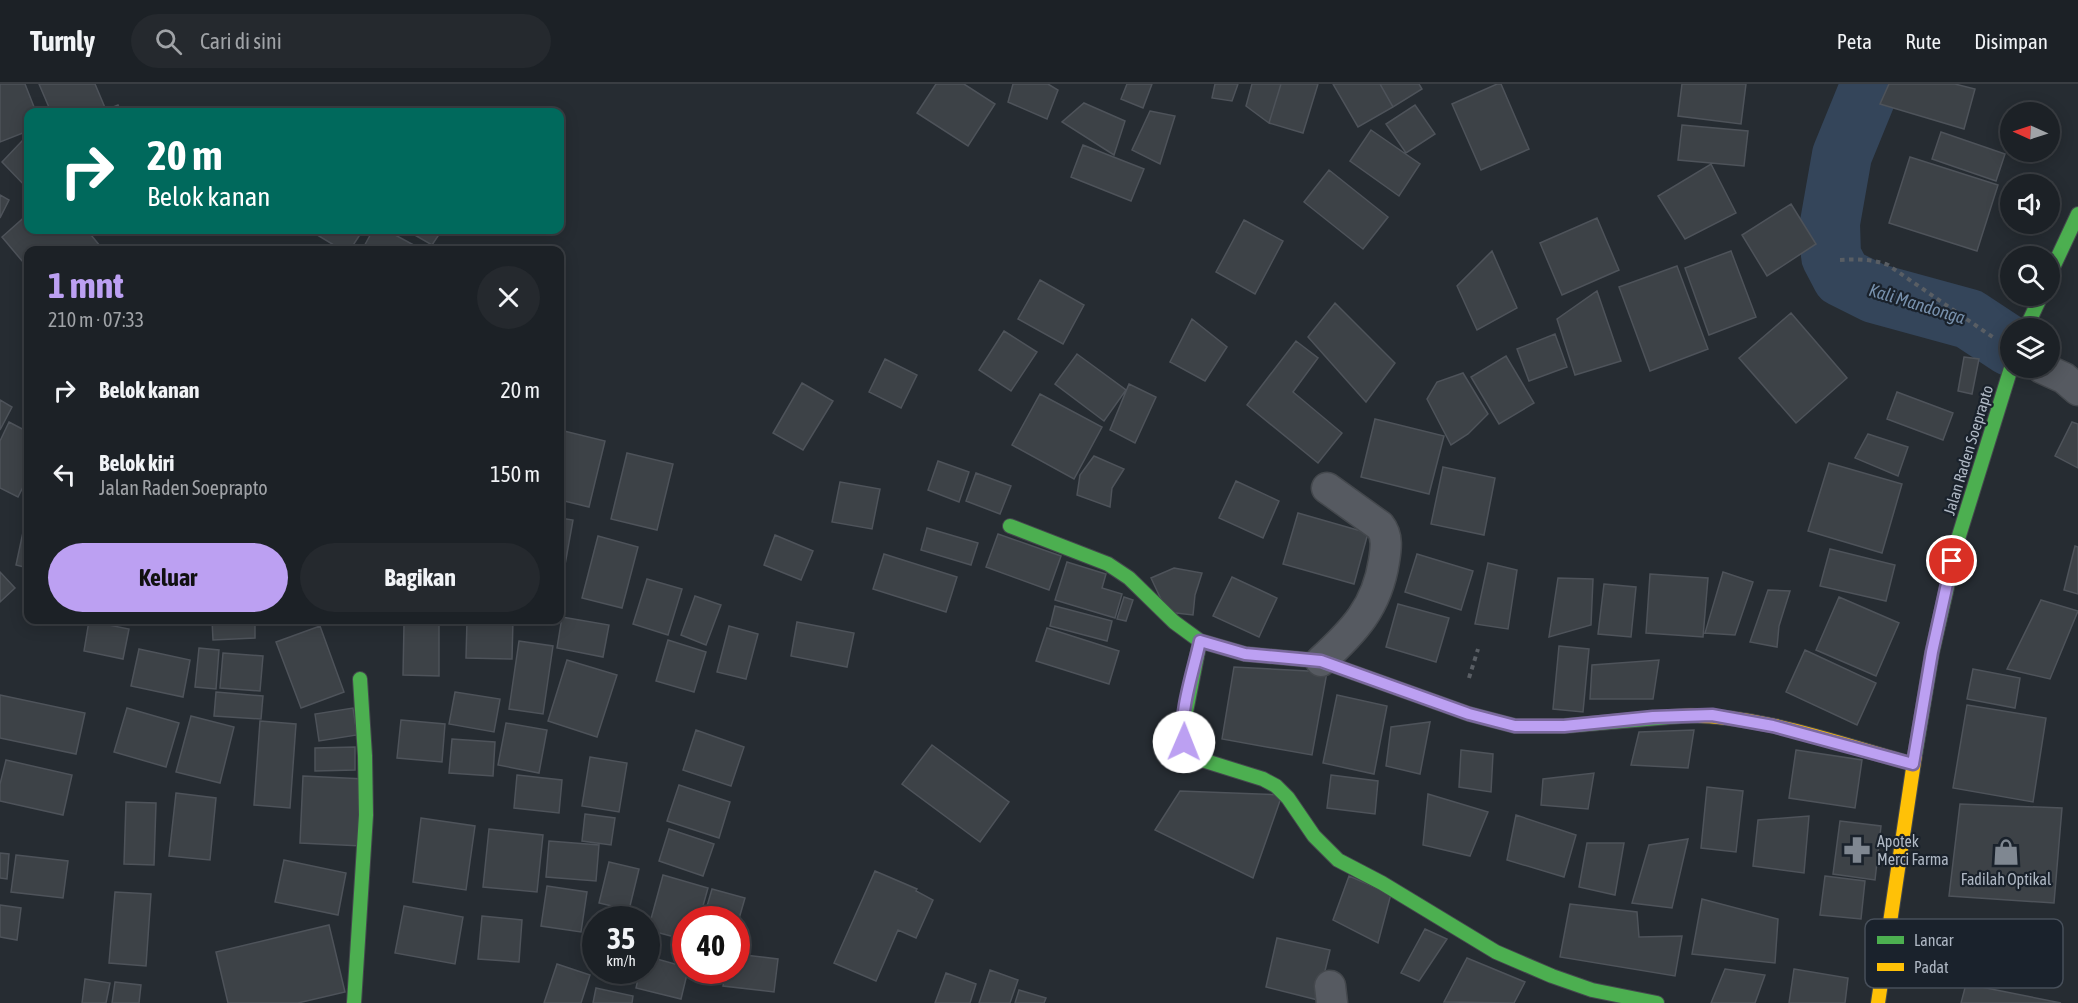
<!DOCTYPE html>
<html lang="id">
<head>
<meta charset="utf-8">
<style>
	:root { --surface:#1c2126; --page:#25292e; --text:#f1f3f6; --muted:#a0a3a7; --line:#3a3e43; --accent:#bca0f2 }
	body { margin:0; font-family:"Asap Condensed",sans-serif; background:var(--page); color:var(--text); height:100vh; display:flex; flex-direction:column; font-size:22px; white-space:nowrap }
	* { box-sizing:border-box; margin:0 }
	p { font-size:20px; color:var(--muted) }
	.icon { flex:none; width:33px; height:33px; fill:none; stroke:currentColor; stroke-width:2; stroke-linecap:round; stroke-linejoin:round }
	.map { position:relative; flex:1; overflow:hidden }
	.details { position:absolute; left:24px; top:162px; width:540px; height:378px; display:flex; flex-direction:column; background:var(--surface); border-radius:12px; box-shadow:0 3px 15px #0003,0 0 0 2px var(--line) }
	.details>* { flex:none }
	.hud { position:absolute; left:24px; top:24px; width:540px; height:126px; border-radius:12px; box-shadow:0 3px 15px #0003,0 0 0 2px var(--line); background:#00695c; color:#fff; overflow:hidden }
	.needle { width:39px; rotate:273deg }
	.buttons { position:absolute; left:2000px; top:18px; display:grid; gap:12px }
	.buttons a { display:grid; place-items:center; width:60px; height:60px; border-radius:50%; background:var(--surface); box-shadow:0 3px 15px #0003,0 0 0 2px var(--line); font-size:30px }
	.speed { position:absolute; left:582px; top:822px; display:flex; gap:12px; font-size:30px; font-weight:700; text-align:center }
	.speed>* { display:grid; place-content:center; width:78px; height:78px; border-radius:50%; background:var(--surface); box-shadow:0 3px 15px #0003,0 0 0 2px var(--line); line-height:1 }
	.speed small { font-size:15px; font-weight:400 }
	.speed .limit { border:9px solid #d22; background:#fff; color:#111 }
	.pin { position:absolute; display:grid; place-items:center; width:51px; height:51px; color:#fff; margin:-26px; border:3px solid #fff; border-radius:50%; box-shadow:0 2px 6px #0007 }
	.me { position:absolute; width:66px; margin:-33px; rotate:1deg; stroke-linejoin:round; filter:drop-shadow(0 0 4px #0008) }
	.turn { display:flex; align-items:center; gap:21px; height:126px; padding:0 24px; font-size:27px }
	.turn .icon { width:78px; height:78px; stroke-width:2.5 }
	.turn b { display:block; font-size:42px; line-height:51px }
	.round { display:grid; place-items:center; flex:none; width:63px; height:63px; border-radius:32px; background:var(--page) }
	.head { display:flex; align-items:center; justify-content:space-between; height:102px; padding:0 24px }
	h1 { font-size:36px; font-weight:700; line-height:45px; color:var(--accent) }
	.button { display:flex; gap:12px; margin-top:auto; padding:12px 24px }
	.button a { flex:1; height:69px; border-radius:36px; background:var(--accent); color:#111; font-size:24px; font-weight:700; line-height:69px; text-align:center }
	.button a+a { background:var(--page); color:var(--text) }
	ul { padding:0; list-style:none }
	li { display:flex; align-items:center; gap:18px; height:84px; padding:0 24px }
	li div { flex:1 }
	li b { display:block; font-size:22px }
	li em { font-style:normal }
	header { display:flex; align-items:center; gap:36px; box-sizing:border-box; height:84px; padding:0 30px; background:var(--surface); border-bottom:2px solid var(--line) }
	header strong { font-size:28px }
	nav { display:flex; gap:33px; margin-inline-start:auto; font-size:21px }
	.search { width:420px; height:54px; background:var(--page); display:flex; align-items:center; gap:15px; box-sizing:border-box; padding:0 21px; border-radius:33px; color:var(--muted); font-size:22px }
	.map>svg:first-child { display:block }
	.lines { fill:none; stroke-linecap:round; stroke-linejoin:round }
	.river { stroke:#34455a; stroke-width:60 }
	.building { fill:#3d4247; stroke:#4e535a; stroke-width:1.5 }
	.street-casing { stroke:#44484d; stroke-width:33 }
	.fast-casing { stroke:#44484d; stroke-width:16 }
	.slow-casing { stroke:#44484d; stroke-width:16 }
	.path { stroke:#595e64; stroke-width:4; stroke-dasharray:4.5 4.5; stroke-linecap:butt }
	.street { stroke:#565a61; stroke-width:30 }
	.fast { stroke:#4caf50; stroke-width:14 }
	.slow { stroke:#ffc107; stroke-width:14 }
	.route-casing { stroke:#7a689d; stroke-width:15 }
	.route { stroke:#bca0f2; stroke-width:10 }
	.labels { text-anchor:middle; stroke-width:4.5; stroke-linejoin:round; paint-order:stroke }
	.street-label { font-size:16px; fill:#afb8c4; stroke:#1a222c }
	.poi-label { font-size:16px; fill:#afb8c4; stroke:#1a222c; text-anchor:start }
	.water-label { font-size:18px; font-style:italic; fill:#7790ac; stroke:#1a222c }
	.key { fill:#1a222c; stroke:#474f5a; stroke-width:1.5 }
	.key-label { font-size:16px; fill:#afb8c4 }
</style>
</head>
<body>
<header>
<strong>Turnly</strong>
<div class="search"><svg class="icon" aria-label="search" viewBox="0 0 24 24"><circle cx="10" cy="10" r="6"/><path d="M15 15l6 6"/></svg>Cari di sini</div>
<nav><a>Peta</a><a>Rute</a><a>Disimpan</a></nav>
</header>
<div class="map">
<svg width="2078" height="919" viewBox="0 0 2078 919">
	<rect width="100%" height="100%" fill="#262c32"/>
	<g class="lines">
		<!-- river -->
		<path class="river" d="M1871,0L1842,71L1830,139L1831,172L1842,193L1874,209L1969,235L2010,262"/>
	</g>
	<!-- building -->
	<path class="building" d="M0,0H25L36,28H28V47L0,58Z
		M39,0H95L106,26L118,21L121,28H51Z
		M936,0H964L995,20L968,62L917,29Z
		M1013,0H1048L1058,6L1047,35L1008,18Z
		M1127,0H1152L1143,24L1121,15Z
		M1215,0H1238L1232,17L1212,14Z
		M1252,0H1281L1269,39L1246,22Z
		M1281,0H1318L1303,49L1269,39Z
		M1333,0H1380L1393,23L1358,43Z
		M1380,0H1419L1422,5L1393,23Z
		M1497,0H1501L1529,65L1481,86L1452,20Z
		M1682,0H1746L1741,40L1678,32Z
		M1889,0H1955L1975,5L1964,45L1880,20Z
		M1084,19L1125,37L1114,71L1062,38Z
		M1415,21L1435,50L1406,69L1386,40Z
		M1150,27L1175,32L1160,80L1132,66Z
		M1682,41L1748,47L1744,82L1678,76Z
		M1371,46L1420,80L1399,112L1350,77Z
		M1941,48L2005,70L1996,97L1932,75Z
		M22,57L28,63V105L2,78Z
		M1083,61L1144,85L1131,117L1071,93Z
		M1910,73L1998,101L1977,167L1889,139Z
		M1711,80L1736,129L1685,155L1658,112Z
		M1329,86L1388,133L1363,165L1304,118Z
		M0,111L9,116L0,134Z
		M1791,120L1816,160L1767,192L1742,151Z
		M28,130V146H57L59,148L62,146H87L100,162L95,166H28V184L2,153Z
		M1597,134L1619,186L1562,211L1540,159Z
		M1244,136L1283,157L1255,210L1216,188Z
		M309,146H363L350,166H342Z
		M373,146H386L423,166H362Z
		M406,146H442L432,161Z
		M1492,167L1517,224L1477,246L1457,202Z
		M1731,167L1756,233L1709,251L1685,184Z
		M1677,182L1708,265L1650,287L1619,203Z
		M1040,196L1084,221L1063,260L1018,235Z
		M1597,207L1621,277L1575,291L1557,235Z
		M1335,219L1395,279L1366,318L1308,253Z
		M1791,229L1847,294L1796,339L1739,274Z
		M1192,235L1227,263L1205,297L1170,278Z
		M1004,247L1037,268L1011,307L979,286Z
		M1555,250L1567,283L1529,297L1517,265Z
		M1296,257L1318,274L1293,308L1342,349L1318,379L1247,321Z
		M1077,270L1126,306L1104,337L1055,300Z
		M1506,272L1534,319L1499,340L1471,293Z
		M1964,273L1979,275L1972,310L1958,307Z
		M885,275L917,291L901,324L869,308Z
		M1463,289L1488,330L1468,350L1451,361L1427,315L1437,298Z
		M802,299L833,317L803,366L773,349Z
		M1129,300L1156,313L1135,359L1110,346Z
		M1897,308L1953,329L1943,356L1887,335Z
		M1040,310L1102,343L1074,395L1012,361Z
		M0,316L12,323L0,346Z
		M1375,335L1444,352L1429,410L1361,393Z
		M9,338L28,348V393L18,413L0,404V357Z
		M2072,338L2078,340V384L2055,372Z
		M560,346L605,357L589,423L560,416Z
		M1868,350L1908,363L1898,392L1855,374Z
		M627,369L673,380L657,446L611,435Z
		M1094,372L1124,385L1112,404L1110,423L1077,411L1080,391Z
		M938,377L969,388L959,418L928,406Z
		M1829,379L1902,400L1882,469L1808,447Z
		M1443,383L1495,394L1484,451L1431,440Z
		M976,389L1011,402L1000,430L966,417Z
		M1236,397L1279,417L1263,454L1219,434Z
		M840,398L880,405L872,445L832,438Z
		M1298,429L1368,449L1354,500L1283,480Z
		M26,434H28V484L16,481Z
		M560,434L573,436L563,492L560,491Z
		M927,444L978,459L971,481L921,466Z
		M998,450L1061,472L1049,506L986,483Z
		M775,451L813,467L801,496L764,481Z
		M598,452L638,463L622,524L582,514Z
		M2075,462L2078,463V510L2064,506Z
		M1830,465L1895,481L1886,517L1820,502Z
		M884,470L957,493L946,528L873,505Z
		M1417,470L1473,487L1461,526L1405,508Z
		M1067,478L1106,490L1102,504L1122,510L1115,534L1055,516Z
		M1488,479L1517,486L1508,545L1475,540Z
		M1174,484L1202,489L1195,511L1193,531L1167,528L1151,494Z
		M0,488L15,504L0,518Z
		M1723,488L1753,498L1735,551L1705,549Z
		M1650,490L1708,494L1703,553L1646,549Z
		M1232,493L1277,514L1259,553L1213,532Z
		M1558,494L1593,495L1591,541L1549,553Z
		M647,495L682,505L668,551L633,540Z
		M1604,500L1636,503L1631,553L1598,550Z
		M1768,506L1790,507L1779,542L1777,563L1750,558Z
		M695,512L721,521L706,561L681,551Z
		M1124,513L1133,516L1126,537L1117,535Z
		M1839,513L1899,539L1876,592L1816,566Z
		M2041,516L2078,527L2050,595L2007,585Z
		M1398,520L1449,534L1436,578L1386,563Z
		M1055,522L1112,537L1107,557L1050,542Z
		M562,533L609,541L603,573L557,564Z
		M212,536H255V554L213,556Z
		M467,536H513L512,575L466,574Z
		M89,537L129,545L123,575L84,567Z
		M797,538L854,549L847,583L791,572Z
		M404,540L439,541V592L403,591Z
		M320,542L344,608L301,624L276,558Z
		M729,542L758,550L746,595L717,588Z
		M1047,544L1119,567L1109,600L1036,577Z
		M668,556L706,568L694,608L656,597Z
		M519,557L553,562L543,630L509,625Z
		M1559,562L1589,565L1583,628L1553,625Z
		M199,564L219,566L216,605L195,603Z
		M139,565L190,576L183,613L131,602Z
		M1805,566L1876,599L1857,641L1786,608Z
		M223,569L263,572L260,607L220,604Z
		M567,576L617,591L597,653L548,637Z
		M1659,576L1653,615H1590L1592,581Z
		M1234,583L1327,588L1312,671L1222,655Z
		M1973,585L2020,594L2015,624L1967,615Z
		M216,608L263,612L261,635L214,632Z
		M455,608L500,615L494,648L449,640Z
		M0,611L85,629L76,670L0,654Z
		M1337,611L1387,622L1374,690L1323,679Z
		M1967,621L2046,634L2033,718L1953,704Z
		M127,624L179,639L166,683L114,668Z
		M353,624L357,651L319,657L315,630Z
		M191,632L234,643L220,699L176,688Z
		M401,636L445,640L442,678L397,674Z
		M260,637L296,640L290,724L254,721Z
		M1430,638L1420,690L1386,682L1391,643Z
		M506,639L547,646L539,689L498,681Z
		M696,646L744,663L731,702L683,686Z
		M1694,646L1688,684L1631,681L1639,648Z
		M452,655L495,658L493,692L449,689Z
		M932,661L1009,718L980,758L902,700Z
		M355,663V686L315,687V664Z
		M1461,666L1493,670L1491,708L1459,703Z
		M1796,666L1862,676L1855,724L1789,714Z
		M590,673L627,679L619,728L582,722Z
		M6,676L72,691L63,731L0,717V700Z
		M1594,689L1588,725L1541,721L1543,695Z
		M517,691L562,696L559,729L514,724Z
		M1331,691L1378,697L1375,730L1327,724Z
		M303,692L365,695L362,762L300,759Z
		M679,701L730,718L719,754L667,737Z
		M1707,703L1743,707L1736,768L1701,764Z
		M1180,707L1282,711L1253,794L1155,746Z
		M176,709L216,714L210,776L169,772Z
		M1428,710L1488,728L1470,772L1423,761Z
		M126,718L156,719L154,781L124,780Z
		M1960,720L2062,724L2054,819L1949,812Z
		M585,730L615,734L611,761L582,757Z
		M1516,731L1576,751L1564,793L1507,776Z
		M1809,732L1804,789L1753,782L1758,736Z
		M421,734L475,742L466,806L413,798Z
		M1840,737L1881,742L1875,796L1833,790Z
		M489,745L543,751L537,808L483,803Z
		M669,745L714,760L703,792L659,777Z
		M1688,755L1672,824L1632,819L1649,761Z
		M549,757L599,761L596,797L546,793Z
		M1587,759H1624L1615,811L1579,803Z
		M0,769L9,770L7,795L0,794Z
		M16,771L68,777L63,814L11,808Z
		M284,776L346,789L338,831L275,818Z
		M609,778L639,785L629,826L599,819Z
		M875,787L917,805L916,807L933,816L916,854L898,846L876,897L834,879Z
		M663,791L708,804L699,836H686V856L648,846Z
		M1349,792L1391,810L1378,859L1333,836Z
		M1825,792L1865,797L1861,835L1820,831Z
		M547,802L587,808L581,848L541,842Z
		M712,805L745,814L736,845V836H703Z
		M115,808L151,810L146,882L109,879Z
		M1702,815L1778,835L1775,879L1692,870Z
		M1570,820L1637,828L1639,853L1682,852L1675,892L1560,873Z
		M0,821L21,824L17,856L0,853Z
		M404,822L463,833L455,880L395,869Z
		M482,832L522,836L519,878L478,875Z
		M329,841L345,908L298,919H228L216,868Z
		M1425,845L1447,855L1419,897L1401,889Z
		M596,852V881L586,877Z
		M1277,854L1330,866L1318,916L1266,903Z
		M736,870L778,875L774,908L723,902L725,886H736Z
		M646,872L686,883V886H688L681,915L636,904L640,886H646Z
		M1467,874L1525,898L1514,919L1444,918Z
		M557,880L590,891L581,919H544Z
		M1725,885L1765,891L1755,919H1711Z
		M1794,885L1848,894L1845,919H1789Z
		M694,886H718L716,895L694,889Z
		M990,886L1018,896L1010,919H979Z
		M946,889L976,900L970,919H935Z
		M85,895L110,899L106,919H82Z
		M115,898L141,901L139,919H112Z
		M1966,900L2061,919H1961Z
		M596,904L633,912L632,919H593Z
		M1019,906L1046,914L1044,919H1015Z"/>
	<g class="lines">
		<defs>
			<path id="street" d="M2042,284L2064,294L2078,306
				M1321,577C1354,547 1377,523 1384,477C1386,465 1388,452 1380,442L1327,404
				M1330,902L1332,919"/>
			<path id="fast" d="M2049,192L2078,130
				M2026,244L2041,212
				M1010,442L1108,480L1129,494L1174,538L1200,557L1245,570L1321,577L1469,630L1515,642H1564L1681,632
				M1200,557L1182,648L1184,658L1190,668L1199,675L1263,695L1276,702L1288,714L1314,752L1338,776L1382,799L1496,868L1552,892L1592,906L1657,919
				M1915,671L1932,569L1958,455L2011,284
				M354,919L366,731L365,672L360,595"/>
			<path id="slow" d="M1681,632C1758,629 1839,660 1913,680
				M1878,919L1915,671"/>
		</defs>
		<!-- street casing -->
		<use href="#street" class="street-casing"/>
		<!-- fast casing -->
		<use href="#fast" class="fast-casing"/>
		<!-- slow casing -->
		<use href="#slow" class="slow-casing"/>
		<!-- path -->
		<path class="path" d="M1840,176C1857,175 1872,175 1888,181L1994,254
			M1469,594L1478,565"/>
		<!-- street -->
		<use href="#street" class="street"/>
		<!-- fast -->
		<use href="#fast" class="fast"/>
		<!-- slow -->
		<use href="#slow" class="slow"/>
	</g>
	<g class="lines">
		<defs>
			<path id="route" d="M1184,658C1178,631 1194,585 1200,557L1245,570L1321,577L1469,630L1515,642H1564L1653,633L1712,631L1773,642L1913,680L1932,568L1952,477"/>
		</defs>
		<!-- route casing -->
		<use href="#route" class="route-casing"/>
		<!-- route -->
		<use href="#route" class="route"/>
	</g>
	<!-- icons -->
	<defs>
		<symbol id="pharmacy-bare" viewBox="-9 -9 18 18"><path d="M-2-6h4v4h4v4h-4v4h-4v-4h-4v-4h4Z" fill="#7f8791" stroke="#1a222c" stroke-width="2.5" paint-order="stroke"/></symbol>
		<symbol id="shop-bare" viewBox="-9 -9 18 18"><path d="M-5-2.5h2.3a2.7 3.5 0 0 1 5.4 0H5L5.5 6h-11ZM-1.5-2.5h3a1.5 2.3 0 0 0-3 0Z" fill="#7f8791" stroke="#1a222c" stroke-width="2.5" paint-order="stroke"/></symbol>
	</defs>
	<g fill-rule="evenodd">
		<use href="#pharmacy-bare" x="1838" y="747" width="38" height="38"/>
		<use href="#shop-bare" x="1987" y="749" width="38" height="38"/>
	</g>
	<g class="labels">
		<!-- street labels -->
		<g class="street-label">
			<text transform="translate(1968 366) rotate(-73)" y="6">Jalan Raden Soeprapto</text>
		</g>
		<!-- poi labels -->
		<g class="poi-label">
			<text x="1877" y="763">Apotek<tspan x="1877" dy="18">Merci Farma</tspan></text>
			<text x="2006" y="801" text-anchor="middle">Fadilah Optikal</text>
		</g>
		<!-- water labels -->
		<g class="water-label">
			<text transform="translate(1917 220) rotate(17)" y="6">Kali Mandonga</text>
		</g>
	</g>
	<!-- legend -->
	<rect x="1865" y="835" width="198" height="69" rx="9" class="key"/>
	<rect x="1877" y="852" width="27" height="8" fill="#4caf50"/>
	<rect x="1877" y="879" width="27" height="8" fill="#ffc107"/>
	<g class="key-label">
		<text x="1914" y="862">Lancar</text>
		<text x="1914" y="889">Padat</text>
	</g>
</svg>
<div class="buttons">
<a><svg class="needle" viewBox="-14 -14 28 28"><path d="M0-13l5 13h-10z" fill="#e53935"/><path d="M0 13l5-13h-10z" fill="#a0a3a7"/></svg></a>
<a><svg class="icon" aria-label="sound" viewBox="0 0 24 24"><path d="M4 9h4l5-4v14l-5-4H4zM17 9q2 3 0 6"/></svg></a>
<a><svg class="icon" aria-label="search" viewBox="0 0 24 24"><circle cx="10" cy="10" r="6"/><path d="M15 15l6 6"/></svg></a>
<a><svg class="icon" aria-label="layers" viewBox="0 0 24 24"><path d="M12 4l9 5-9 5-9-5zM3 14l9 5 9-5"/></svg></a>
</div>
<div class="speed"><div>35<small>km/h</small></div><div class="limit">40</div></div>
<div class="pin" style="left:1952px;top:477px;background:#d93025"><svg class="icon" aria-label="arrive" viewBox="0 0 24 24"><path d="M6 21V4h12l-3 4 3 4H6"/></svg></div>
<svg class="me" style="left:1184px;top:658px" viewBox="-20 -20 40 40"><circle r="19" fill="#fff"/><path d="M0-13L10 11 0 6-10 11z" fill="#bca0f2"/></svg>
<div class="hud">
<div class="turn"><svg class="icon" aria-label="right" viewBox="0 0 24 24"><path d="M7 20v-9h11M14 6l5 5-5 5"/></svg><div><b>20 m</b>Belok kanan</div></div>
</div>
<section class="details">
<div class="head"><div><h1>1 mnt</h1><p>210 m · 07:33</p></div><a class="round"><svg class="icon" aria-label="close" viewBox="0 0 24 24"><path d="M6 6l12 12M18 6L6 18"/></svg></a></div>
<ul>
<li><svg class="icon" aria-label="right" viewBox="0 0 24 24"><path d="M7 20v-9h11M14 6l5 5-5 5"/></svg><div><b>Belok kanan</b></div><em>20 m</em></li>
<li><svg class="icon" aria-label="left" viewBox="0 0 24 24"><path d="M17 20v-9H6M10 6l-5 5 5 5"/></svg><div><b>Belok kiri</b><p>Jalan Raden Soeprapto</p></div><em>150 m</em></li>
</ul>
<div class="button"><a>Keluar</a><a>Bagikan</a></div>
</section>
</div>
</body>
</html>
